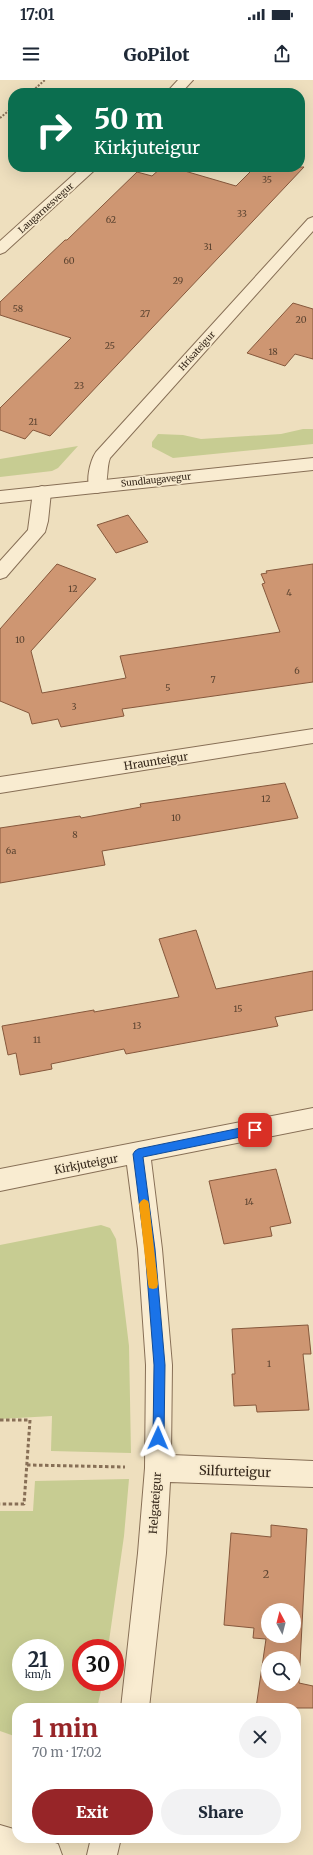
<!DOCTYPE html>
<html lang="en">
<head>
<meta charset="utf-8">
<style>
	:root { --surface:#fff; --page:#f2f2f3; --text:#1f2937; --muted:#747a83; --accent:#972528 }
	body { margin:0; font-family:Merriweather,serif; background:var(--page); color:var(--text); height:100vh; display:flex; flex-direction:column; font-size:15px; white-space:nowrap }
	* { box-sizing:border-box; margin:0 }
	p { font-size:13px; color:var(--muted) }
	.icon { flex:none; width:22px; height:22px; fill:none; stroke:currentColor; stroke-width:2; stroke-linecap:round; stroke-linejoin:round }
	.map { position:relative; flex:1; overflow:hidden }
	.sheet { position:absolute; left:12px; top:1623px; width:289px; height:140px; display:flex; flex-direction:column; background:var(--surface); border-radius:16px; box-shadow:0 4px 16px #0002 }
	.sheet>* { flex:none }
	.guide { position:absolute; left:8px; top:8px; width:297px; height:84px; border-radius:16px; box-shadow:0 4px 16px #0002; background:#0b6e4f; color:#fff; overflow:hidden }
	.needle { width:26px; rotate:353deg }
	.fabs { position:absolute; left:261px; top:1523px; display:grid; gap:8px }
	.fabs a { display:grid; place-items:center; width:40px; height:40px; border-radius:50%; background:var(--surface); box-shadow:0 4px 16px #0002; font-size:20px }
	.speed { position:absolute; left:12px; top:1559px; display:flex; gap:8px; font-size:20px; font-weight:700; text-align:center }
	.speed>* { display:grid; place-content:center; width:52px; height:52px; border-radius:50%; background:var(--surface); box-shadow:0 4px 16px #0002; line-height:1 }
	.speed small { font-size:10px; font-weight:400 }
	.speed .limit { border:6px solid #d22; background:#fff; color:#111 }
	.pin { position:absolute; display:grid; place-items:center; width:34px; height:34px; color:#fff; margin:-17px; border-radius:8px; box-shadow:0 2px 6px #0006 }
	.me { position:absolute; width:44px; margin:-22px; rotate:1deg; stroke-linejoin:round; filter:drop-shadow(0 0 3px #0008) }
	.turn { display:flex; align-items:center; gap:14px; height:84px; padding:0 20px; font-size:18px }
	.turn .icon { width:52px; height:52px; stroke-width:2.5 }
	.turn b { display:block; font-size:28px; line-height:34px }
	.round { display:grid; place-items:center; flex:none; width:42px; height:42px; border-radius:21px; background:var(--page) }
	.overview { display:flex; align-items:center; justify-content:space-between; height:68px; padding:0 20px }
	h1 { font-size:24px; font-weight:800; line-height:30px; color:var(--accent) }
	.action { display:flex; gap:8px; margin-top:auto; padding:8px 20px }
	.action a { flex:1; height:46px; border-radius:24px; background:var(--accent); color:#fff; font-size:16px; font-weight:800; line-height:46px; text-align:center }
	.action a+a { background:var(--page); color:var(--text) }
	.status { display:flex; justify-content:space-between; align-items:center; height:28px; padding:0 20px; background:var(--surface); direction:ltr }
	.status svg { height:11px; fill:currentColor }
	header { display:flex; justify-content:space-between; align-items:center; height:52px; padding:0 20px; background:var(--surface); font-size:18px; font-weight:800 }
	.map>svg:first-child { display:block }
	.green { fill:#c7cc92; fill-rule:evenodd }
	.building { fill:#ce9672; stroke:#86583c; fill-rule:evenodd }
	.lines { fill:none; stroke-linecap:round; stroke-linejoin:round }
	.minor-casing { stroke:#876f56; stroke-width:2 }
	.tertiary-casing { stroke:#876f56; stroke-width:2 }
	.path-far1 { stroke:#876f56; stroke-width:2; stroke-dasharray:2 1.5; stroke-linecap:butt }
	.path { stroke:#876f56; stroke-width:3; stroke-dasharray:3.5 2.5; stroke-linecap:butt }
	.minor { fill:#f9ecd1; fill-rule:evenodd }
	.tertiary { fill:#f9ecd1; fill-rule:evenodd }
	.route { fill:#1a73e8; stroke:#114b97 }
	.slow { fill:#f59e0b }
	.labels { text-anchor:middle; stroke-width:3.5; stroke-linejoin:round; paint-order:stroke }
	.number-label { font-size:9px; fill:#5c4431 }
	.far-street-label { font-size:9px; fill:#36281b; stroke:#f6e9cd }
	.street-label { font-size:11px; fill:#36281b; stroke:#f6e9cd }
	.near-number-label { font-size:11px; fill:#5c4431 }
	.near-street-label { font-size:13px; fill:#36281b; stroke:#f6e9cd }
</style>
</head>
<body>
<div class="status"><b>17:01</b><svg viewBox="0 0 49 12"><path d="M0 12V9h3v3zM5 12V6h3v6zM10 12V3h3v9zM15 12V0h3v12zM26 1h20v11H26zM47 4h2v5h-2z"/></svg></div>
<header><svg class="icon" aria-label="menu" viewBox="0 0 24 24"><path d="M4 6h16M4 12h16M4 18h16"/></svg>GoPilot<svg class="icon" aria-label="share" viewBox="0 0 24 24"><path d="M12 15V3M7 8l5-5 5 5M5 13v7h14v-7"/></svg></header>
<div class="map">
<svg width="313" height="1775" viewBox="0 0 313 1775">
	<rect width="100%" height="100%" fill="#eedfbe"/>
	<!-- green -->
	<path class="green" d="M303,349H313V364L173,378L152,367V362L158,354L183,355L201,359L281,354Z
		M78,366L58,388L52,391L0,397V379Z
		M101,1145L110,1148L116,1159L129,1266L131,1373L51,1371L52,1336L0,1339V1165Z
		M129,1399L124,1456L108,1568H81V1602H103L97,1628H17V1657L0,1651V1431H33L35,1401ZM21,1568H55V1602H21Z"/>
	<!-- building -->
	<path class="building" d="M162,87H171L236,106L255,87H304L50,356L33,350L25,359L0,350V328L71,258L0,235V222L65,160H67L137,92L152,96Z
		M293,223L313,229V279L295,274L285,286L247,273Z
		M128,435L148,462L116,473L97,445Z
		M57,484L96,499L31,571L42,613L126,598L120,576L280,552L262,504L265,503L261,494L267,493L266,491L313,484V602L122,629L124,636L61,647L58,639L32,644L29,633L0,621V549Z
		M285,703L298,738L102,771L105,785L0,803V748L80,736L81,738L141,727L140,724Z
		M196,850L216,909L313,891V930L275,937L278,946L126,974L124,969L51,984L52,989L20,995L16,973L8,975L2,946L94,930V932L179,917L159,859Z
		M276,1089L291,1143L270,1147L272,1156L224,1164L209,1101Z
		M308,1245L311,1274H303L309,1330L257,1332L256,1325L234,1326L232,1294H235L232,1249Z
		M271,1445L307,1449L299,1603L313,1606V1628H256L266,1559L253,1558L254,1548L224,1545L231,1453L271,1457ZM268,1530H294V1556H268ZM268,1578H294V1604H268Z"/>
	<g class="lines">
		<defs>
			<path id="minor" d="M178,0H193L181,13H166Z
				M82,87H98L5,172L0,174V161Z
				M313,137V151L110,378C106,388 109,402 103,411L97,413L91,411C85,402 90,381 96,372L308,139Z
				M42,406L48,408L51,412L48,441L45,452L6,497L0,499V481L28,450L33,412L36,408Z
				M313,649V663L0,713V697Z
				M313,1028V1048L151,1080L162,1169L172,1285L171,1375L313,1381V1407L170,1402L166,1473L149,1628H121L138,1473L145,1388L146,1285L138,1169L127,1085L0,1111V1089Z
				M0,1745L17,1750V1758H41L58,1764L62,1775H0Z
				M91,1758H121L117,1775H87Z"/>
			<path id="tertiary" d="M313,378V390L0,423V411Z"/>
		</defs>
		<!-- minor casing -->
		<use href="#minor" class="minor-casing"/>
		<!-- tertiary casing -->
		<use href="#tertiary" class="tertiary-casing"/>
		<!-- path-far1 -->
		<path class="path-far1" d="M30,13L45,0
			M0,38L13,27"/>
		<!-- path -->
		<path class="path" d="M0,1340H30L24,1424H0
			M27,1385L125,1387"/>
		<!-- minor -->
		<use href="#minor" class="minor"/>
		<!-- tertiary -->
		<use href="#tertiary" class="tertiary"/>
	</g>
	<!-- route -->
	<path class="route" d="M255,1045L258,1047L260,1050L258,1053L255,1054L143,1077L155,1169L165,1285L164,1358L162,1362L158,1364L155,1362L153,1358L154,1285L145,1169L133,1074L135,1071L138,1069Z"/>
	<!-- slow -->
	<path class="slow" d="M144,1119L148,1121L149,1124L158,1204L157,1208L153,1209L149,1208L148,1204L139,1124L141,1121Z"/>
	<g class="labels">
		<!-- number labels -->
		<g class="number-label">
			<text x="267" y="103">35</text>
			<text x="242" y="137">33</text>
			<text x="111" y="143">62</text>
			<text x="208" y="170">31</text>
			<text x="69" y="184">60</text>
			<text x="178" y="204">29</text>
			<text x="18" y="232">58</text>
			<text x="145" y="237">27</text>
			<text x="301" y="243">20</text>
			<text x="110" y="269">25</text>
			<text x="273" y="275">18</text>
			<text x="79" y="309">23</text>
			<text x="33" y="345">21</text>
			<text x="73" y="512">12</text>
			<text x="289" y="516">4</text>
			<text x="20" y="563">10</text>
			<text x="297" y="594">6</text>
			<text x="213" y="603">7</text>
			<text x="168" y="611">5</text>
			<text x="74" y="630">3</text>
			<text x="266" y="722">12</text>
			<text x="176" y="741">10</text>
			<text x="75" y="758">8</text>
			<text x="11" y="774">6a</text>
			<text x="238" y="932">15</text>
			<text x="137" y="949">13</text>
			<text x="37" y="963">11</text>
			<text x="249" y="1125">14</text>
			<text x="269" y="1287">1</text>
		</g>
		<!-- far-street labels -->
		<g class="far-street-label">
			<text transform="translate(46 128) rotate(-42)" y="3">Laugarnesvegur</text>
			<text transform="translate(197 271) rotate(-48)" y="3">Hrísateigur</text>
			<text transform="translate(156 400) rotate(-6)" y="3">Sundlaugavegur</text>
		</g>
		<!-- street labels -->
		<g class="street-label">
			<text transform="translate(156 681) rotate(-9)" y="4">Hraunteigur</text>
			<text transform="translate(86 1084) rotate(-11)" y="4">Kirkjuteigur</text>
			<text transform="translate(155 1423) rotate(-86)" y="4">Helgateigur</text>
		</g>
		<!-- near-number labels -->
		<g class="near-number-label">
			<text x="266" y="1498">2</text>
		</g>
		<!-- near-street labels -->
		<g class="near-street-label">
			<text transform="translate(235 1391) rotate(2)" y="5">Silfurteigur</text>
		</g>
	</g>
</svg>
<div class="fabs">
<a><svg class="needle" viewBox="-14 -14 28 28"><path d="M0-13l5 13h-10z" fill="#e53935"/><path d="M0 13l5-13h-10z" fill="#747a83"/></svg></a>
<a><svg class="icon" aria-label="search" viewBox="0 0 24 24"><circle cx="10" cy="10" r="6"/><path d="M15 15l6 6"/></svg></a>
</div>
<div class="speed"><div>21<small>km/h</small></div><div class="limit">30</div></div>
<div class="pin" style="left:255px;top:1050px;background:#d93025"><svg class="icon" aria-label="arrive" viewBox="0 0 24 24"><path d="M6 21V4h12l-3 4 3 4H6"/></svg></div>
<svg class="me" style="left:158px;top:1358px" viewBox="-20 -20 40 40"><path d="M0-17L14 15 0 8-14 15z" fill="#1a73e8" stroke="#fff" stroke-width="4"/></svg>
<div class="guide">
<div class="turn"><svg class="icon" aria-label="right" viewBox="0 0 24 24"><path d="M7 20v-9h11M14 6l5 5-5 5"/></svg><div><b>50 m</b>Kirkjuteigur</div></div>
</div>
<section class="sheet">
<div class="overview"><div><h1>1 min</h1><p>70 m · 17:02</p></div><a class="round"><svg class="icon" aria-label="close" viewBox="0 0 24 24"><path d="M6 6l12 12M18 6L6 18"/></svg></a></div>
<div class="action"><a>Exit</a><a>Share</a></div>
</section>
</div>
</body>
</html>
